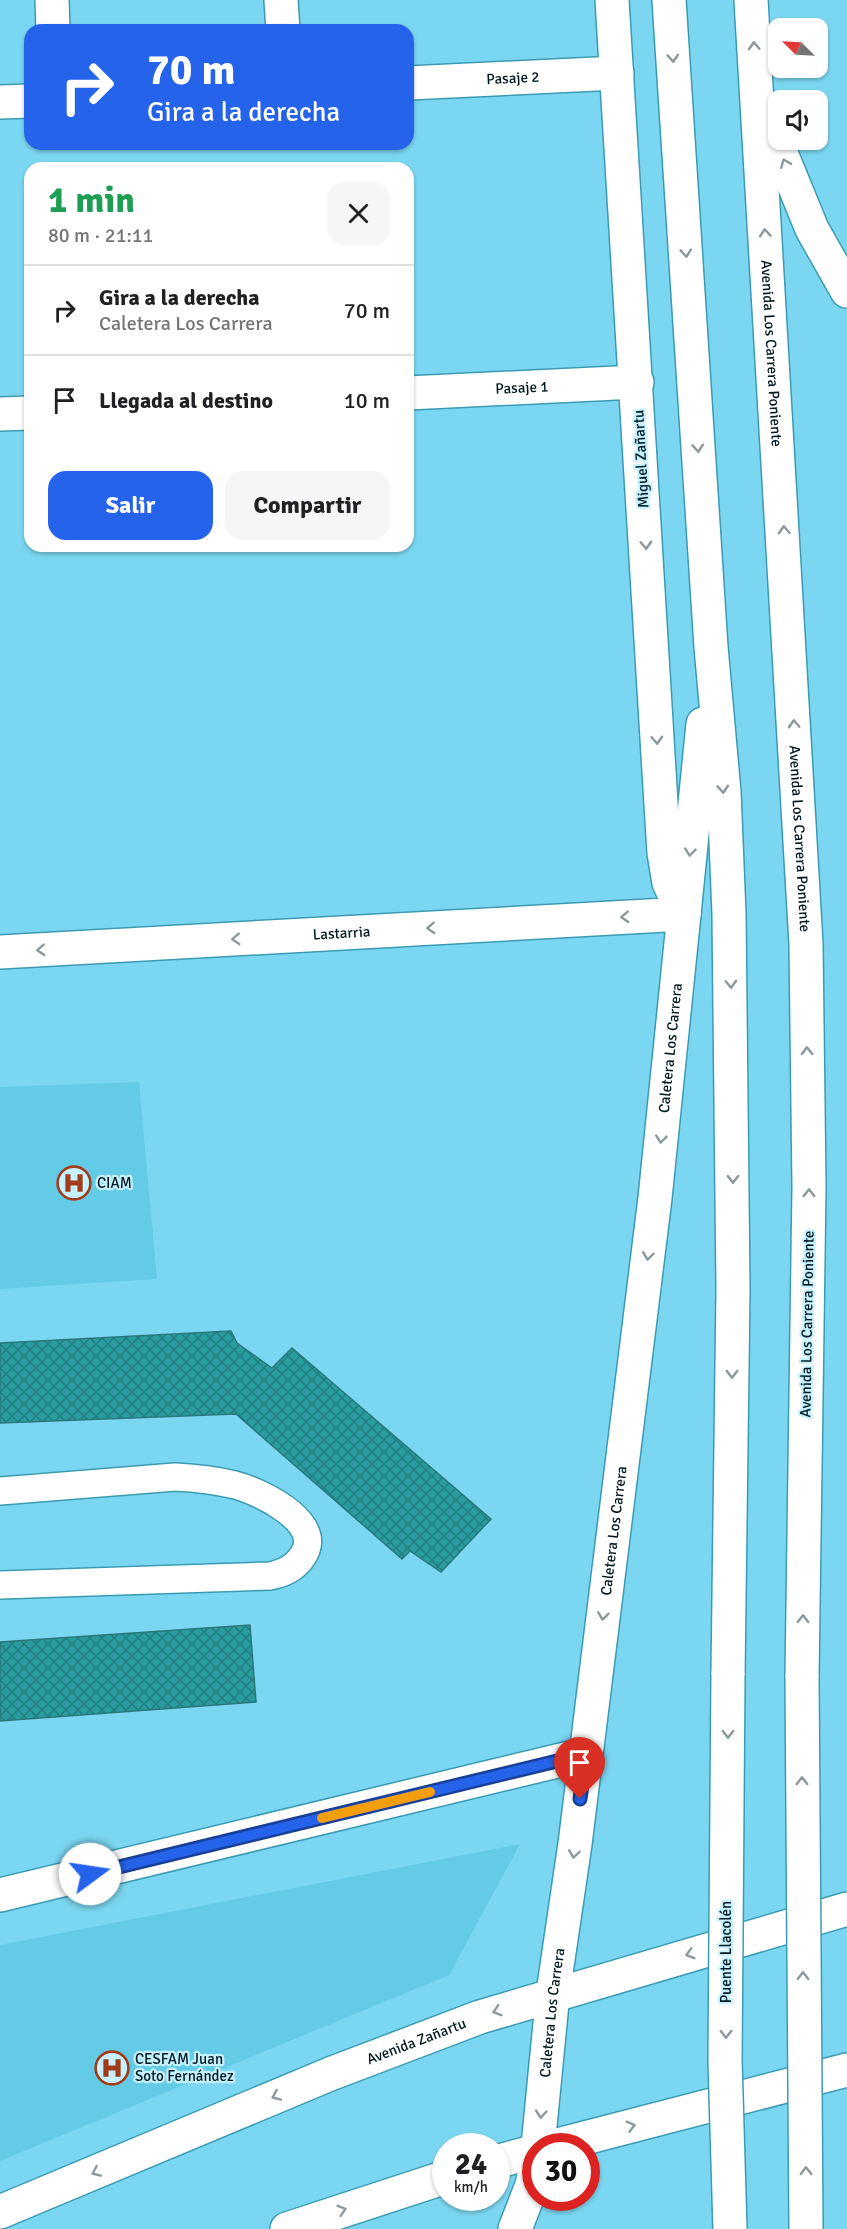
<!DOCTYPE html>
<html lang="es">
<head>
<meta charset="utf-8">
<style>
	:root { --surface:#fff; --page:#f6f6f6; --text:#202124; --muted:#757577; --line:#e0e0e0; --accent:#2563eb }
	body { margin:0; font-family:Signika,sans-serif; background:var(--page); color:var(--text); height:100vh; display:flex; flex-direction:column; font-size:22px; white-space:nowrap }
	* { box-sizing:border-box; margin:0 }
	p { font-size:20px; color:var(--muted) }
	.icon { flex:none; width:33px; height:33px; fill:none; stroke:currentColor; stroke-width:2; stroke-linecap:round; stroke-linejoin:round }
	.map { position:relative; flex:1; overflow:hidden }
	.drawer { position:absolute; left:24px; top:162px; width:390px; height:390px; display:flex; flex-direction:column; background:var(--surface); border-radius:18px; box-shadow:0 2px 4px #0004 }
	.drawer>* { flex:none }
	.top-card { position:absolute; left:24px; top:24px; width:390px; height:126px; border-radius:18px; box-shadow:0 2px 4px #0004; background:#2563eb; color:#fff; overflow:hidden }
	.needle { width:39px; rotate:294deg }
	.buttons { position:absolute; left:768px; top:18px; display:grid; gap:12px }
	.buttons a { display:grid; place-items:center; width:60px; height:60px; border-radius:12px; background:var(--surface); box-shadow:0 2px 4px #0004; font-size:30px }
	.speed { position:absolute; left:432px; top:2133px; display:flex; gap:12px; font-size:30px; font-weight:700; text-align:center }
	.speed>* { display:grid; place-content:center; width:78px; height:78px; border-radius:50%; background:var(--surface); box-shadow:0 2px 4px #0004; line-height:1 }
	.speed small { font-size:15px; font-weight:400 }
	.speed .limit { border:9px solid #d22; background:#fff; color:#111 }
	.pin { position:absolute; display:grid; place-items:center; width:51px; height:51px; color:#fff; margin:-62px -26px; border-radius:50% 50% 50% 0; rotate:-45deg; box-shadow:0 0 6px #0007 }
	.pin .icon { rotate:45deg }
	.me { position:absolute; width:66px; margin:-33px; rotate:76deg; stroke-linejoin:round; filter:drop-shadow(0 0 4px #0008) }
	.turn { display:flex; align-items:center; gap:21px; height:126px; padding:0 24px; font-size:27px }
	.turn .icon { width:78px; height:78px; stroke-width:2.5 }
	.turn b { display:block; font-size:42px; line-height:51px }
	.round { display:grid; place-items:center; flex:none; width:63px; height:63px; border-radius:18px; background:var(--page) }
	.head { display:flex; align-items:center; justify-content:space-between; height:102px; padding:0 24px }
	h1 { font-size:36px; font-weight:800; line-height:45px; color:#1e9e55 }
	.primary-button { display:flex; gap:12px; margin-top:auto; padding:12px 24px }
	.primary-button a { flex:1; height:69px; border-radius:18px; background:var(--accent); color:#fff; font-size:24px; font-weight:800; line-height:69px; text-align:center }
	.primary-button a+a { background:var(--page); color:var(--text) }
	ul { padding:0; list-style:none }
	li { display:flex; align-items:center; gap:18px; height:90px; padding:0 24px; border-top:2px solid var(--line) }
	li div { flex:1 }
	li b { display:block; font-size:22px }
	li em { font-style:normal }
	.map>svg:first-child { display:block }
	.built { fill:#64cbe6 }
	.building { fill:url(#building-cross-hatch); stroke:#29797b; stroke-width:1.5 }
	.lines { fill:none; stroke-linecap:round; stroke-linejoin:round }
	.lane-casing { stroke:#3b9bb3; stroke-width:30 }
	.street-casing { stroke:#3b9bb3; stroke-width:36 }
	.secondary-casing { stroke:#3b9bb3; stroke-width:36 }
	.primary-casing { stroke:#3b9bb3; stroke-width:36 }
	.lane { stroke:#fff; stroke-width:27 }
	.street { stroke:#fff; stroke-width:33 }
	.secondary { stroke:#fff; stroke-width:33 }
	.primary { stroke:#fff; stroke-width:33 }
	.primary-bridge-casing { stroke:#3b9bb3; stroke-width:36; stroke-linecap:butt }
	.primary-bridge { stroke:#fff; stroke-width:33 }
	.oneway { stroke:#8c989b }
	.route-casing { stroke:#184099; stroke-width:15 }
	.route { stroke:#2563eb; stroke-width:10 }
	.slow { stroke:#f59e0b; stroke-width:10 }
	.labels { text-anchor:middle; stroke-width:4.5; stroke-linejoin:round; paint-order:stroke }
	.street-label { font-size:15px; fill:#001921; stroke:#c6f1fe }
	.poi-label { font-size:15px; fill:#001921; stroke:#c6f1fe; text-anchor:start }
</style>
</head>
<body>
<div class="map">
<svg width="847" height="2229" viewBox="0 0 847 2229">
	<defs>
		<pattern id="building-cross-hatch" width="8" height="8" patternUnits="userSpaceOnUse" patternTransform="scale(1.5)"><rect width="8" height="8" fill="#299c9f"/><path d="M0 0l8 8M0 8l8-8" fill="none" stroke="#217e81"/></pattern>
	</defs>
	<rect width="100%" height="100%" fill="#7bd7f1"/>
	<!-- built -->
	<path class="built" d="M139,1082L157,1279L0,1289V1087Z
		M520,1844L449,1975L0,2161V1945Z"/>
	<!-- building -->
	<path class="building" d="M231,1331L237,1343L272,1368L292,1348L491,1519L441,1572L410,1551L402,1559L236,1414L0,1423V1343Z
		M250,1625L256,1702L0,1721V1642Z"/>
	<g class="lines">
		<defs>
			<path id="lane" d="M0,1491L175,1477C195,1478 215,1480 235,1485C258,1491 318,1519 306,1550C299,1566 286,1573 270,1576L0,1585"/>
			<g id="street">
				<path d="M52,0L53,30"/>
				<path d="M281,0L283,30"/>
				<path id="s1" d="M408,83L617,73"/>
				<path d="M0,102L30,101"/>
				<path id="s2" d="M408,393L637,382"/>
				<path d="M0,414L30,413"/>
				<path id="s3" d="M0,952L684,914L669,883L664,853L612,0"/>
				<path d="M0,1895L586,1754"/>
			</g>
			<g id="secondary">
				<path id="s4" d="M538,2146L553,1993L575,1844L655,1198L684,914"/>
				<path d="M554,2146L847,2070"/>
				<path d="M496,2162L536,2151"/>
				<path id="s5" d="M0,2212L330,2074L480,2017L847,1909"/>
				<path d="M287,2229L446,2177"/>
			</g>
			<g id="primary">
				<path d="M669,0L711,647L724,792L729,914L733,1289L728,1675"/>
				<path id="s6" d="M751,0L806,944L809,1187L802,1677"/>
				<path d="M767,119L812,229L847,291"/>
				<path d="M684,914L703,724"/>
				<path d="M515,2229L532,2185L536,2165"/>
			</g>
		</defs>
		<!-- lane casing -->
		<use href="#lane" class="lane-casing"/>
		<!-- street casing -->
		<use href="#street" class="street-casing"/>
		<!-- secondary casing -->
		<use href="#secondary" class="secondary-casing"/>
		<!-- primary casing -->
		<use href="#primary" class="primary-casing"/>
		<!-- lane -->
		<use href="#lane" class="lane"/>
		<!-- street -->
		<use href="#street" class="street"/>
		<!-- secondary -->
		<use href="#secondary" class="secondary"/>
		<!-- primary -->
		<use href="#primary" class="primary"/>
		<defs>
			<path id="primary-bridge" d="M728,1675L725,2060L730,2229
				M802,1677L806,2229"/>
		</defs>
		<!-- primary-bridge casing -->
		<use href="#primary-bridge" class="primary-bridge-casing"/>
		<!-- primary-bridge -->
		<use href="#primary-bridge" class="primary-bridge"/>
	</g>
	<!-- one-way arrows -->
	<defs><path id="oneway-chevron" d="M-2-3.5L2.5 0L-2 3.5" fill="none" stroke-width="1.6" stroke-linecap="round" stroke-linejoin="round" transform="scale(1.5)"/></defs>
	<g class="oneway">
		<use href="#oneway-chevron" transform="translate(754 46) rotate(-93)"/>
		<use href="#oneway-chevron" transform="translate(673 58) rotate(86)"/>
		<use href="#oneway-chevron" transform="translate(785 163) rotate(-112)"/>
		<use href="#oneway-chevron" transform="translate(765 233) rotate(-94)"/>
		<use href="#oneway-chevron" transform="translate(686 253) rotate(86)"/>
		<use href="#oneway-chevron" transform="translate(698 448) rotate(86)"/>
		<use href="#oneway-chevron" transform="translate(784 530) rotate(-93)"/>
		<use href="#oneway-chevron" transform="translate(646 545) rotate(87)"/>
		<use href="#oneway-chevron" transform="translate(794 724) rotate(-93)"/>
		<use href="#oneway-chevron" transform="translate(657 740) rotate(87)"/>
		<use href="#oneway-chevron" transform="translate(723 789) rotate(86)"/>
		<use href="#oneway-chevron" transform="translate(690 852) rotate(96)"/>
		<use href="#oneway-chevron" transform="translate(625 917) rotate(177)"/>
		<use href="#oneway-chevron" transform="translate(431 928) rotate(177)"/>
		<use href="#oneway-chevron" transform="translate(236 939) rotate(177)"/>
		<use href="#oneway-chevron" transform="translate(41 950) rotate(177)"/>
		<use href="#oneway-chevron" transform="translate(731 984) rotate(88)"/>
		<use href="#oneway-chevron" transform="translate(807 1051) rotate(-91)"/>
		<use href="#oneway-chevron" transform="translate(661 1139) rotate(96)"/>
		<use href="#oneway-chevron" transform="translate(733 1179) rotate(90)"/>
		<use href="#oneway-chevron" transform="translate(809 1193) rotate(-90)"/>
		<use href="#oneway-chevron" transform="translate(648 1256) rotate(97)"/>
		<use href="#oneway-chevron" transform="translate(732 1374) rotate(91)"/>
		<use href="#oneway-chevron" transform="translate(603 1616) rotate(97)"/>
		<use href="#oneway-chevron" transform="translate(803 1619) rotate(-89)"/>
		<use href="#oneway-chevron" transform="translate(728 1734) rotate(90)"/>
		<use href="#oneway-chevron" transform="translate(802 1781) rotate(-90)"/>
		<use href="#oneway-chevron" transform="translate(574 1854) rotate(98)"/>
		<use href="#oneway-chevron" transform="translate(690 1954) rotate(164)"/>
		<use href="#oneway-chevron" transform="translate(803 1976) rotate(-90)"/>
		<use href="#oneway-chevron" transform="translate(497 2011) rotate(163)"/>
		<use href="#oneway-chevron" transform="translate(726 2034) rotate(90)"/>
		<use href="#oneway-chevron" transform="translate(276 2096) rotate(157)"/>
		<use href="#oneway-chevron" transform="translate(541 2114) rotate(95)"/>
		<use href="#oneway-chevron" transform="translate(631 2126) rotate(-15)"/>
		<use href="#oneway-chevron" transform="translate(806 2171) rotate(-91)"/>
		<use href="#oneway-chevron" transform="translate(96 2172) rotate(157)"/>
		<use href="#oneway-chevron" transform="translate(342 2210) rotate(-17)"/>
	</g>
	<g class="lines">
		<defs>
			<path id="route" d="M90,1874L586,1754L580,1799"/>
		</defs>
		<!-- route casing -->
		<use href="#route" class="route-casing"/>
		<!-- route -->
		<use href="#route" class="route"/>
		<!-- slow -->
		<path class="slow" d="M322,1818L430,1792"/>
	</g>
	<!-- icons -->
	<defs>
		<symbol id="hospital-ring" viewBox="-11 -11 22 22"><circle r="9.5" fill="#c6f1fe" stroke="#a23b19" stroke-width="1.5"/><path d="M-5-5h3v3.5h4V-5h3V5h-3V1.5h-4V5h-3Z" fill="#a23b19"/></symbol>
	</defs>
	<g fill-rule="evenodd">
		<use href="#hospital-ring" x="55" y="1164" width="38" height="38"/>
		<use href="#hospital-ring" x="93" y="2049" width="38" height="38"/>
	</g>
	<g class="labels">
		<!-- street labels -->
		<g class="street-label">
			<text dy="5" stroke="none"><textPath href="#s1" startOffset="105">Pasaje 2</textPath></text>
			<text dy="5" stroke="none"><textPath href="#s6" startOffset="354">Avenida Los Carrera Poniente</textPath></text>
			<text dy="5" stroke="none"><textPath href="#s2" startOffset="114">Pasaje 1</textPath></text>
			<text transform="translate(641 459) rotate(-93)" y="5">Miguel Zañartu</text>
			<text dy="5" stroke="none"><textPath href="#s6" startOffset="840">Avenida Los Carrera Poniente</textPath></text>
			<text dy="5" stroke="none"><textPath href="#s3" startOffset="342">Lastarria</textPath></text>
			<text dy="5" stroke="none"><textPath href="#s4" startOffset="1106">Caletera Los Carrera</textPath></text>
			<text transform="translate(807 1324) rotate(-89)" y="5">Avenida Los Carrera Poniente</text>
			<text dy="5" stroke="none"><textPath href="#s4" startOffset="620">Caletera Los Carrera</textPath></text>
			<text transform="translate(726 1952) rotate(-90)" y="5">Puente Llacolén</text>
			<text dy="5" stroke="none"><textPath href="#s4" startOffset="134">Caletera Los Carrera</textPath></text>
			<text dy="5" stroke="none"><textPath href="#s5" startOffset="450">Avenida Zañartu</textPath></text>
		</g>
		<!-- poi labels -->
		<g class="poi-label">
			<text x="97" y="1188">CIAM</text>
			<text x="135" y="2064">CESFAM Juan<tspan x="135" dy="17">Soto Fernández</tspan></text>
		</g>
	</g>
</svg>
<div class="buttons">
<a><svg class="needle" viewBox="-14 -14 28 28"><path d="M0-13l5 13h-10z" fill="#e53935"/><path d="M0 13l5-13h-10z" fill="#757577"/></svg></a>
<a><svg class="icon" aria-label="sound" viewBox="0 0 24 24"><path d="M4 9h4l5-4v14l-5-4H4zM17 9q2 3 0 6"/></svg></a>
</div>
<div class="speed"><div>24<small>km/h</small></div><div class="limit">30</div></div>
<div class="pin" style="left:580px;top:1799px;background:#d93025"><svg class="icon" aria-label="arrive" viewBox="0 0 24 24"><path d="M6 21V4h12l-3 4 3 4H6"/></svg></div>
<svg class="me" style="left:90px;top:1874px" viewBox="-20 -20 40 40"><circle r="19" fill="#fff"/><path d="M0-13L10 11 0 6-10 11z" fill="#2563eb"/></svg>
<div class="top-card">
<div class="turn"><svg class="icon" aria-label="right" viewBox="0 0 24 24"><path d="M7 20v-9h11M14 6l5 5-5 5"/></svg><div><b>70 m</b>Gira a la derecha</div></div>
</div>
<section class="drawer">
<div class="head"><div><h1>1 min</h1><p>80 m · 21:11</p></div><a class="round"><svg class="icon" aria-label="close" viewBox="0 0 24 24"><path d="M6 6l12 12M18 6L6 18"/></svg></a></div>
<ul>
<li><svg class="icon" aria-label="right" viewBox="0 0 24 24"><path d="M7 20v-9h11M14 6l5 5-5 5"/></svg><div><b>Gira a la derecha</b><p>Caletera Los Carrera</p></div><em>70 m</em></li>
<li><svg class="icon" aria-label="arrive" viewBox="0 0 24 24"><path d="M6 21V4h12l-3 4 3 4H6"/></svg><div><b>Llegada al destino</b></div><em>10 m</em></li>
</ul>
<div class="primary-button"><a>Salir</a><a>Compartir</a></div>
</section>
</div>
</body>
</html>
